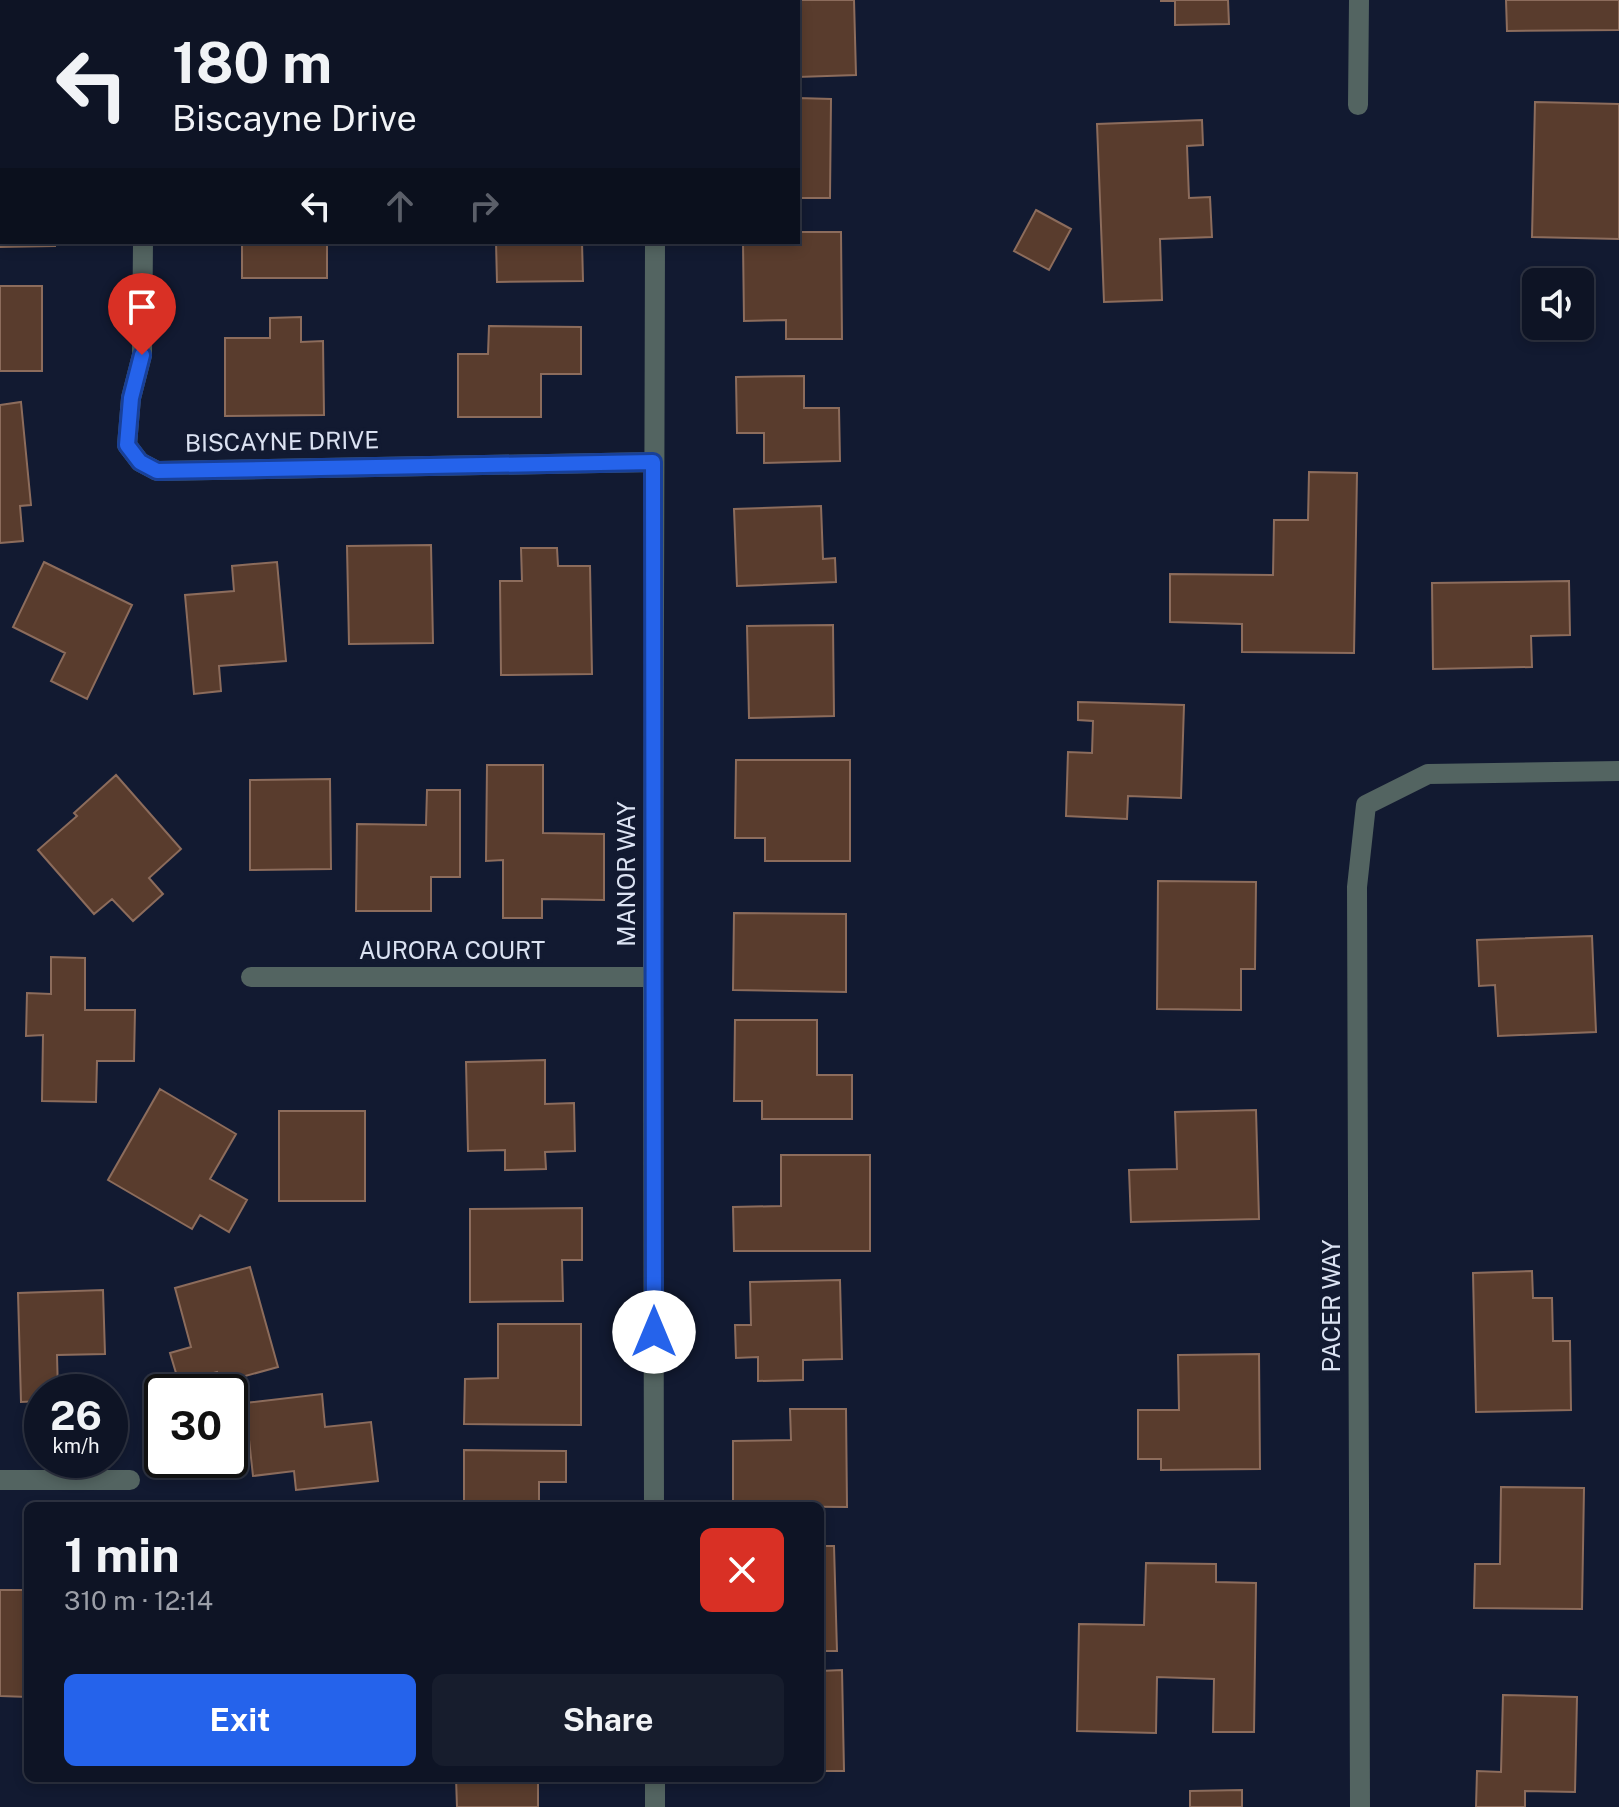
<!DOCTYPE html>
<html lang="en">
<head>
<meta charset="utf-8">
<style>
	:root { --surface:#0e1425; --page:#171d2d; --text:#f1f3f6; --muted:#9b9ea7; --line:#2e3342; --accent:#2563eb }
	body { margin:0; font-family:"Public Sans",sans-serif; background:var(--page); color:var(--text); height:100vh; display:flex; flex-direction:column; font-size:30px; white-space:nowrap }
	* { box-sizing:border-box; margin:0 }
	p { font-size:26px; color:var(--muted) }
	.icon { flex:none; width:44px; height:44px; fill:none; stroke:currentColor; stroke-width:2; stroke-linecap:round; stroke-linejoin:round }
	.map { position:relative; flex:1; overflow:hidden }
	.drawer { position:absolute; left:24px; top:1502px; width:800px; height:280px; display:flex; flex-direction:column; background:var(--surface); border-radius:12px; box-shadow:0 4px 12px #0003,0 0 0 2px var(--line) }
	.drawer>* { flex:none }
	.banner { position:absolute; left:0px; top:0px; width:800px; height:244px; box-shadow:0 4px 12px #0003,0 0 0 2px var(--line); background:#0e1425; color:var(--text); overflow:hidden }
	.buttons { position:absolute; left:1522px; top:268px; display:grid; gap:16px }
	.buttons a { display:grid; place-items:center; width:72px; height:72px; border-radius:12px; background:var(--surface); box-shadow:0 4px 12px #0003,0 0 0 2px var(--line); font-size:40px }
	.speed { position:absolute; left:24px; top:1374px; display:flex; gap:16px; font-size:40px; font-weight:700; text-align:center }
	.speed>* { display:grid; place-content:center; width:104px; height:104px; border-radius:50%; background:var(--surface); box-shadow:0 4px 12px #0003,0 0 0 2px var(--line); line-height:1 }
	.speed small { font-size:20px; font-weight:400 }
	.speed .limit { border:4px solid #111; border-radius:12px; background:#fff; color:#111 }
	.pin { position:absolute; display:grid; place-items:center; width:68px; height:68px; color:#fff; margin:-82px -34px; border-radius:50% 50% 50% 0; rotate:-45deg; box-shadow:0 0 8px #0007 }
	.pin .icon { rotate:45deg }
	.me { position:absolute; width:88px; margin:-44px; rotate:0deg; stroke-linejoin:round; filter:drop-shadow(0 0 6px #0008) }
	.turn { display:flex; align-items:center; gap:28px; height:168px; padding:0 40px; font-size:36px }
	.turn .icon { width:104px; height:104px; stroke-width:2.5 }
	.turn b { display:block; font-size:56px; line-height:68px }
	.lanes { display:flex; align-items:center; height:76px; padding:0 40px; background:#0003; justify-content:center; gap:40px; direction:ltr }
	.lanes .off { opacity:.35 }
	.round { display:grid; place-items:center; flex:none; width:84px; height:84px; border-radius:12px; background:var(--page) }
	.headline { display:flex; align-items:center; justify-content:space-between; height:136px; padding:0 40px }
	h1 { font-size:48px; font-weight:700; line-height:60px }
	.primary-button { display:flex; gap:16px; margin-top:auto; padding:16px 40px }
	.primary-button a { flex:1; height:92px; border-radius:12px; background:var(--accent); color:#fff; font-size:32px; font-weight:700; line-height:92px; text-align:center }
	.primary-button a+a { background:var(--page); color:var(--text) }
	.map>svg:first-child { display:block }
	.building { fill:#593c2d; stroke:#8c6c5c; stroke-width:2 }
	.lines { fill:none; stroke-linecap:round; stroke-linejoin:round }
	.minor { stroke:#536461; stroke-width:20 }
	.route-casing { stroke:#184099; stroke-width:20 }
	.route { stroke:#2563eb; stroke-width:14 }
	.labels { text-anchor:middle; stroke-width:8; stroke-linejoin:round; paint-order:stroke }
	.street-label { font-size:24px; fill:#dbe2f2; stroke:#121a31 }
</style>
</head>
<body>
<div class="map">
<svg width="1619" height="1807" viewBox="0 0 1619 1807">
	<rect width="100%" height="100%" fill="#121a31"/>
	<!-- building -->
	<path class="building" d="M0,0H72V2H2V11H0Z
		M225,0H337V2H225Z
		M499,0H584V2H499Z
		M737,0H854L856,75L798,77V2H737Z
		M1161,0H1228L1229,24L1175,25V1H1161Z
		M1506,0H1619V30L1507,31Z
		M0,33H2V128H0Z
		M798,98L831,99L830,198H798Z
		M1535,102L1619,104V239L1532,237Z
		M1202,120L1203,145L1187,146L1189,198L1210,197L1212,237L1160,239L1162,300L1104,302L1097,124Z
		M0,158H2V242H55V246L0,247Z
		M1036,210L1071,229L1049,270L1014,251Z
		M798,232H841L842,339H786V320L744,321L743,242H798Z
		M242,242H327V278H242Z
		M474,242H582L583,281L497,282L496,242Z
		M0,286H42V371H0Z
		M301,317V342L323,341L324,415L225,416V338H270V318Z
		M489,326L581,327V374H541V417H458V354H488Z
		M804,376V408H839L840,461L764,463V433H737L736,377Z
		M21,402L31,505L20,506L23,541L0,543V405Z
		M1309,472L1357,473L1354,653L1242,652V624L1170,622V574L1273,575L1274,520H1308Z
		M821,506L823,559L835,558L836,582L737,586L734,509Z
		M431,545L433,643L349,644L347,546Z
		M521,548H557L558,566H590L592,674L501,675L500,581H522Z
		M44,562L132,605L87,699L51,681L65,653L13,627Z
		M277,562L286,661L219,666L221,691L194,694L185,595L234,591L232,566Z
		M1569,581L1570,635L1531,636L1532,667L1433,669L1432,583Z
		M833,625L834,716L749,718L747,626Z
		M1078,702L1184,705L1181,798L1128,796L1127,819L1066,816L1068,752L1092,753L1093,721L1078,720Z
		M736,760H850V861H765V838H735Z
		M487,765H543V833L604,834V900L542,899V918H503V860L486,861Z
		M116,775L181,849L149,878L163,894L133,921L112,899L94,914L38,850L77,816L74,813Z
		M330,779L331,869L250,870V780Z
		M427,790H460V877H431V911H356L357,824L426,825Z
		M1158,881L1256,882L1255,969H1241V1010L1157,1009Z
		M734,913L846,914V992L733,990Z
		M1592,936L1596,1032L1498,1036L1495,985L1479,986L1477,940Z
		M51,957L85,958V1010H135L134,1061H97L96,1102L42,1101L43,1035L26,1036L27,993L51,994Z
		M735,1020H817V1075H852V1119H762V1101H734Z
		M545,1060V1104L574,1103L575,1151L545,1152L546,1169L505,1170V1150L468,1151L466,1062Z
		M160,1089L236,1134L210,1179L247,1200L229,1232L200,1215L192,1229L108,1180Z
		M1256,1110L1259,1219L1131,1222L1129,1170L1177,1169L1175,1112Z
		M279,1111H365V1201H279Z
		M781,1155H870V1251H734L733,1207L781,1206Z
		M582,1208V1260H562L563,1301L470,1302V1209Z
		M250,1267L278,1367L220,1383L217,1372L179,1383L170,1353L191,1347L175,1288Z
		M1532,1271L1533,1298H1552L1553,1341H1570L1571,1410L1476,1412L1473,1273Z
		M840,1280L842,1359L803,1360V1380L758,1381V1357L736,1358L735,1325H751L750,1282Z
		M103,1290L105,1354L57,1355L58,1392H42V1401L21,1402L18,1293Z
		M498,1324H581V1425L464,1424L465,1379L498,1378Z
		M1259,1354L1260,1469L1161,1470V1459H1138V1410H1179L1178,1355Z
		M322,1394L325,1427L371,1422L378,1481L296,1490L294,1471L253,1476L245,1403Z
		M790,1409H846L847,1507L733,1506V1441L791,1440Z
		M464,1450L566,1451V1482H539V1506H464Z
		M1501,1487L1584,1488L1582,1609L1474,1608L1475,1564H1500Z
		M820,1546H834L837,1651H820Z
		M1146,1563L1216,1564V1582L1256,1583L1254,1732H1213L1214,1679L1157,1677L1156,1733L1077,1731L1079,1624L1144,1625Z
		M0,1590H28V1697L0,1696Z
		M842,1670L844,1771H820V1671Z
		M1503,1695L1577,1697L1575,1792L1525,1791V1807H1476L1477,1771L1501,1772Z
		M456,1778H538V1807H457Z
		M1242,1790V1807H1190V1791Z"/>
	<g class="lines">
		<!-- minor -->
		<path class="minor" d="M145,2V0
			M657,2V0
			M1358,105L1359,0
			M143,242L142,355L131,398L127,445L140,462L157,471L653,462
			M251,977H653
			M0,1480H130
			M654,1506L653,977L655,242
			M655,1778V1807
			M1360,1807L1357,887L1366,805L1428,774L1619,771"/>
	</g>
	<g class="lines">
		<defs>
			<path id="route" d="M142,355L131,398L127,445L140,462L157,471L653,462L654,1332"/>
		</defs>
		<!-- route casing -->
		<use href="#route" class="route-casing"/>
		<!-- route -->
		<use href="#route" class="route"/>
	</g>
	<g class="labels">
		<!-- street labels -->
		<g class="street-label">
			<text transform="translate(282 442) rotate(-1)" y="8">BISCAYNE DRIVE</text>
			<text transform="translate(627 874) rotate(-90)" y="8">MANOR WAY</text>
			<text x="452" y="959">AURORA COURT</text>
			<text transform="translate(1332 1306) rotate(-90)" y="8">PACER WAY</text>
		</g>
	</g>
</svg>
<div class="buttons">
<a><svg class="icon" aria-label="sound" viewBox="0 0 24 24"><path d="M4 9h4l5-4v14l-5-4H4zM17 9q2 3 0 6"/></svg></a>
</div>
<div class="speed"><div>26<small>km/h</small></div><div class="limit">30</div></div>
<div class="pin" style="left:142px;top:355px;background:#d93025"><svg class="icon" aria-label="arrive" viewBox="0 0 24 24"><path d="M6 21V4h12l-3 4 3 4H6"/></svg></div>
<svg class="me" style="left:654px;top:1332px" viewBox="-20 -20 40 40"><circle r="19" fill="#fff"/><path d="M0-13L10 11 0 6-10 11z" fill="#2563eb"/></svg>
<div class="banner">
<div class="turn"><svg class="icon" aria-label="left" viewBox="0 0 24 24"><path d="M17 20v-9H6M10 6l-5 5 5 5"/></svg><div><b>180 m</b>Biscayne Drive</div></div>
<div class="lanes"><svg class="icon" aria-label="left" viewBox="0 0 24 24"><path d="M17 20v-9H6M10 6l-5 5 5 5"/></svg><svg class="icon off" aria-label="ahead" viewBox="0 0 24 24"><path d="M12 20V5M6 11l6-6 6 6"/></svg><svg class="icon off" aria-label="right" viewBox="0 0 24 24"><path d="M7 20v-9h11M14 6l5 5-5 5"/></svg></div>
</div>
<section class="drawer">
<div class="headline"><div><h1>1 min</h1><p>310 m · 12:14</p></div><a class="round" style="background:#d93025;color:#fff"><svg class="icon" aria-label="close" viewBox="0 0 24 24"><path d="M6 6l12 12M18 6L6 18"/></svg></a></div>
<div class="primary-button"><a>Exit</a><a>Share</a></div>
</section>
</div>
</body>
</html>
